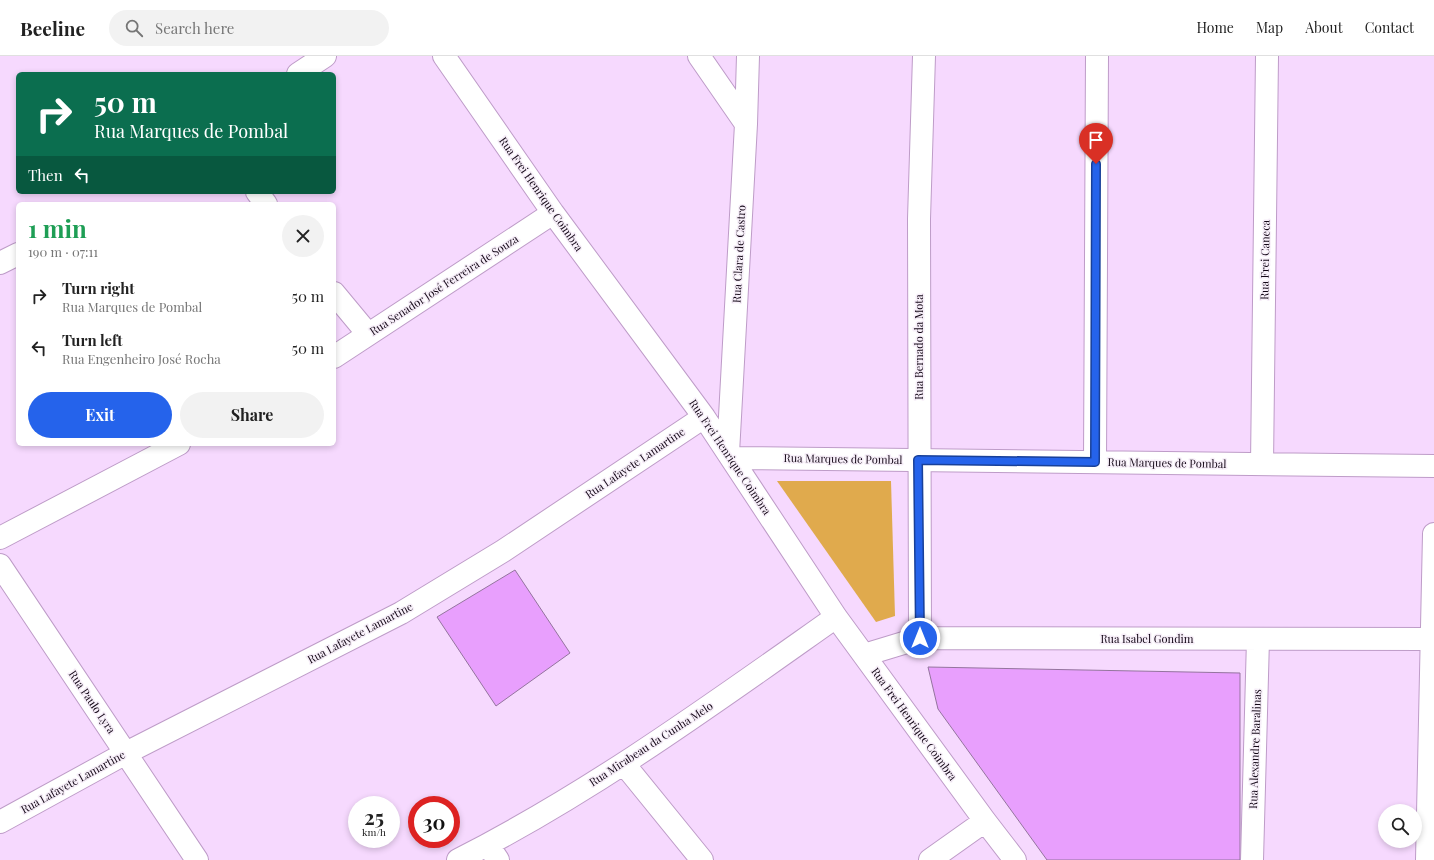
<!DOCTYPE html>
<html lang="en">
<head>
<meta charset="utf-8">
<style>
	:root { --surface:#fff; --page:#f2f2f2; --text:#222; --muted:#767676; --line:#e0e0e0; --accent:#2563eb }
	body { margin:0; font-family:"Playfair Display",serif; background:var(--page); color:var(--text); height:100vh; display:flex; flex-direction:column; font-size:15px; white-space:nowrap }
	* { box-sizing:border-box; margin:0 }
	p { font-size:13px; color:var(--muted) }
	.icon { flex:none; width:22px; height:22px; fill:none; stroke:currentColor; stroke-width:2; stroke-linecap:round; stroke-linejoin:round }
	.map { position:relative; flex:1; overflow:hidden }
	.sheet { position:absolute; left:16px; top:146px; width:320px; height:244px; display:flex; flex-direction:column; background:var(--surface); border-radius:6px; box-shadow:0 2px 6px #0003 }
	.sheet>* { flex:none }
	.hud { position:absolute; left:16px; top:16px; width:320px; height:122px; border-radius:6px; box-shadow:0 2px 6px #0003; background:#0b6e4f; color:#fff; overflow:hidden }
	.controls { position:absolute; left:1378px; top:748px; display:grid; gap:8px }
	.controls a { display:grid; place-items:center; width:44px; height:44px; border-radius:50%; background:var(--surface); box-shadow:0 2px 6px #0003; font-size:20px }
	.speed { position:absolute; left:348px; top:740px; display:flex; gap:8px; font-size:20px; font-weight:700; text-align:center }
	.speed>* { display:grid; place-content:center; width:52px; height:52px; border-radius:50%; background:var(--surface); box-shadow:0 2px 6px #0003; line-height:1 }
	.speed small { font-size:10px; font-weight:400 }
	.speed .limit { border:6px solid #d22; background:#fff; color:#111 }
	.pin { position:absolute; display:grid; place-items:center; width:34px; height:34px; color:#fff; margin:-41px -17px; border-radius:50% 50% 50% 0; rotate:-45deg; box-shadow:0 0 4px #0007 }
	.pin .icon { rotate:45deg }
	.me { position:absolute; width:44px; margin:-22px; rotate:0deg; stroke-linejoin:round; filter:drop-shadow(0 0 3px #0008) }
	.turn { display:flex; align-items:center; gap:14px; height:84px; padding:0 12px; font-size:18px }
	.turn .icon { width:52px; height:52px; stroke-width:2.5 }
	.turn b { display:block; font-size:28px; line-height:34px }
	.then { display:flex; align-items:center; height:38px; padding:0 12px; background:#0003; gap:8px; font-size:15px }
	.round { display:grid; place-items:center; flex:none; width:42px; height:42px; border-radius:21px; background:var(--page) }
	.summary { display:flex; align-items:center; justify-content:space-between; height:68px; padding:0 12px }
	h1 { font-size:24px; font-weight:700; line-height:30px; color:#1e9e55 }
	.primary-button { display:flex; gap:8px; margin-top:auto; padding:8px 12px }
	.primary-button a { flex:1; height:46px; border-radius:24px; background:var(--accent); color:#fff; font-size:16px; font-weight:700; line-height:46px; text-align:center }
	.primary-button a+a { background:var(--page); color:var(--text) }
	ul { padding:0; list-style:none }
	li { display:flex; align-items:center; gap:12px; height:52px; padding:0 12px }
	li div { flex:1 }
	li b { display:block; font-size:15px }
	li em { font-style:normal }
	header { display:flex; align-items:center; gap:24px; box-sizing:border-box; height:56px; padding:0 20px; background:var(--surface); border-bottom:1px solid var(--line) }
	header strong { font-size:19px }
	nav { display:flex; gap:22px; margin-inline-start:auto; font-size:14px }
	.search { width:280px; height:36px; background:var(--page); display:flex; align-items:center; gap:10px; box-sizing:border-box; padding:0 14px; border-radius:22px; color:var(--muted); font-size:15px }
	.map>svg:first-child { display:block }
	.green { fill:#e0aa4d }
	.building { fill:#e89ffd; stroke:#94749e }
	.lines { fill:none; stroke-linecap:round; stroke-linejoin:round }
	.minor-casing { stroke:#be9cc8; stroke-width:24 }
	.minor { stroke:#fff; stroke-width:22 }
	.route-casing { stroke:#184099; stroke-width:10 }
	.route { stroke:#2563eb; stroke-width:7 }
	.labels { text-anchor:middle; stroke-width:3; stroke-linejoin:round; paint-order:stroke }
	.street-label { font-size:11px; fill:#120615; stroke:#f7eff9 }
</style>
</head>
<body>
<header>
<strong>Beeline</strong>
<div class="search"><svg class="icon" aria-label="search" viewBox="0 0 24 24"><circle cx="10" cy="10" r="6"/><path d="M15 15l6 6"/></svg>Search here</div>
<nav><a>Home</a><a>Map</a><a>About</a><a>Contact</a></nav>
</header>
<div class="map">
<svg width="1434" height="804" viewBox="0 0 1434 804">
	<rect width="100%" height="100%" fill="#f6d9fe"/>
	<!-- green -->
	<path class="green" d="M777,425H891L895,560L876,566Z"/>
	<!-- building -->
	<path class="building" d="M515,514L570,597L496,650L437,561Z
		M928,611L1240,617V804H1047L938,653Z"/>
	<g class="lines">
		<defs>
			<path id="minor" d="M444,0L553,157L704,361L836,561L985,765L1015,804
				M699,0L746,68
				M298,18L325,0
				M257,136L266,148
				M0,207L18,198
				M334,237L368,278
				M334,301L553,157
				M728,397L746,68L748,0
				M732,402L1434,410
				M1095,406L1097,0
				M1262,408L1267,0
				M0,482L179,388
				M0,509L197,804
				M920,582L919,163L924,0
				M864,599L920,582L1432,583
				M624,708L702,804
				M0,766L126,697L401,557L503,495L704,361
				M488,789L498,804
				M458,804C592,736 714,647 836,561
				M930,804L985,765
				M1252,804L1258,583
				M1427,804L1434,478"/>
		</defs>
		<!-- minor casing -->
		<use href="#minor" class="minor-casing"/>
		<!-- minor -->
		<use href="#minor" class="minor"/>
	</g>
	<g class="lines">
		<defs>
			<path id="route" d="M920,582L918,404L1095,406L1096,108"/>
		</defs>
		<!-- route casing -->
		<use href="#route" class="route-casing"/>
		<!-- route -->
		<use href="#route" class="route"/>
	</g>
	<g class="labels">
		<!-- street labels -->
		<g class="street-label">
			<text transform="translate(541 138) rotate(55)" y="4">Rua Frei Henrique Coimbra</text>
			<text transform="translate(739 198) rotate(-87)" y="4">Rua Clara de Castro</text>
			<text transform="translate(1265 204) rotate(-89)" y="4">Rua Frei Caneca</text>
			<text transform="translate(444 229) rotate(-33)" y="4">Rua Senador José Ferreira de Souza</text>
			<text transform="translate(919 291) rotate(-90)" y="4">Rua Bernado da Mota</text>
			<text transform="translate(730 401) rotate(56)" y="4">Rua Frei Henrique Coimbra</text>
			<text transform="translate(843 403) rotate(1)" y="4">Rua Marques de Pombal</text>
			<text transform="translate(635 407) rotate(-34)" y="4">Rua Lafayete Lamartine</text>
			<text transform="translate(1167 407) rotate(1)" y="4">Rua Marques de Pombal</text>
			<text transform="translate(360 577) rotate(-28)" y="4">Rua Lafayete Lamartine</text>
			<text x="1147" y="587">Rua Isabel Gondim</text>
			<text transform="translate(92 646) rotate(56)" y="4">Rua Paulo Lyra</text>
			<text transform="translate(914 668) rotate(54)" y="4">Rua Frei Henrique Coimbra</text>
			<text transform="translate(651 688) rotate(-33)" y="4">Rua Mirabeau da Cunha Melo</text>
			<text transform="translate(1255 693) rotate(-88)" y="4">Rua Alexandre Baralinas</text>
			<text transform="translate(73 726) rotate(-29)" y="4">Rua Lafayete Lamartine</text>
		</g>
	</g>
</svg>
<div class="controls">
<a><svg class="icon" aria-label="search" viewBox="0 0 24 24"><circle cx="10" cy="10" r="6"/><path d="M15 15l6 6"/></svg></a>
</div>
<div class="speed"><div>25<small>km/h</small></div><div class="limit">30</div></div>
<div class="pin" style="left:1096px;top:108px;background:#d93025"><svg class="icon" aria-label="arrive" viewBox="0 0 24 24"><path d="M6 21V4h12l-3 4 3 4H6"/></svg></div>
<svg class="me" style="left:920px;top:582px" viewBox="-20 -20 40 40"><circle r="17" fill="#2563eb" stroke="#fff" stroke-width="3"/><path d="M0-11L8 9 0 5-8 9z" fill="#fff"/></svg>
<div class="hud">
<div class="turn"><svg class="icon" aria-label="right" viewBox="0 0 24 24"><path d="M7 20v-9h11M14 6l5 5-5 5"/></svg><div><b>50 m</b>Rua Marques de Pombal</div></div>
<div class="then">Then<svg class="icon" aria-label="left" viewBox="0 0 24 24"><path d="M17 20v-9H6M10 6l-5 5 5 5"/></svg></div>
</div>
<section class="sheet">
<div class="summary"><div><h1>1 min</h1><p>190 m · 07:11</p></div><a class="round"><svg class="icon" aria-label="close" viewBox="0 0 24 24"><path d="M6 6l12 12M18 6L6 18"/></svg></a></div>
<ul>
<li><svg class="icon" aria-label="right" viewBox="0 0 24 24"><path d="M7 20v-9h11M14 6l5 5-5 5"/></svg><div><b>Turn right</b><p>Rua Marques de Pombal</p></div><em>50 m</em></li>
<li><svg class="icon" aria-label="left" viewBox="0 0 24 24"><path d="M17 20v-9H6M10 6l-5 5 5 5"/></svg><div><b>Turn left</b><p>Rua Engenheiro José Rocha</p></div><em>50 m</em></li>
</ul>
<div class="primary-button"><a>Exit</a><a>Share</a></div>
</section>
</div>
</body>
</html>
